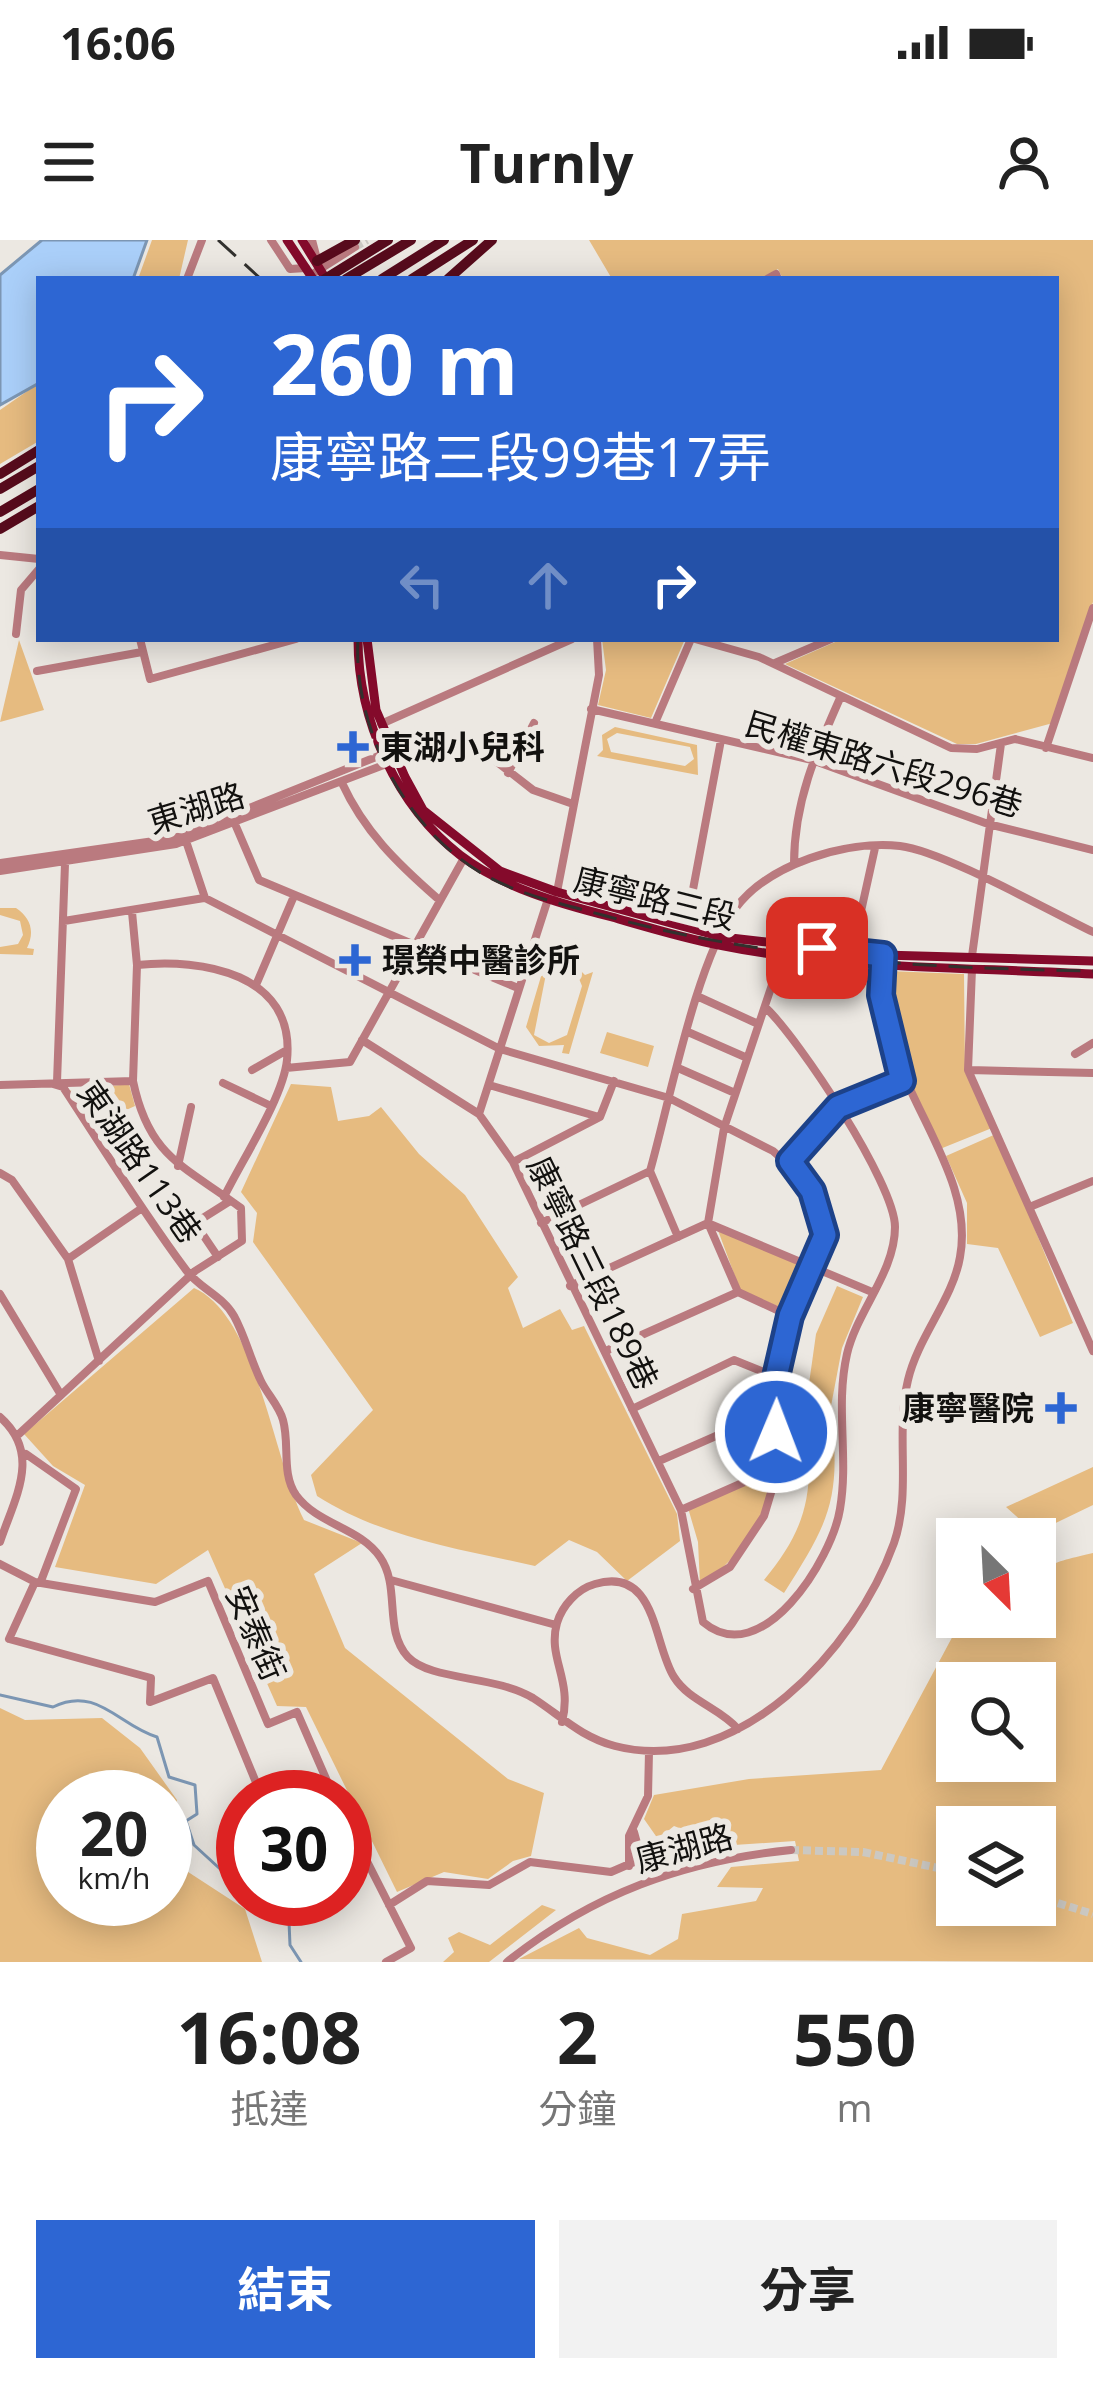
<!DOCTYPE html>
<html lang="zh-TW">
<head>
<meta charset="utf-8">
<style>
	:root { --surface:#fff; --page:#f2f2f2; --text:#222; --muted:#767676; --accent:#2d66d3 }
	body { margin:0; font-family:"Open Sans","Noto Sans TC",sans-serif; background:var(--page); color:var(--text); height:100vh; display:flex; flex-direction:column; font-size:45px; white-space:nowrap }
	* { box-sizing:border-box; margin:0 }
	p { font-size:39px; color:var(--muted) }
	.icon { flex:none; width:66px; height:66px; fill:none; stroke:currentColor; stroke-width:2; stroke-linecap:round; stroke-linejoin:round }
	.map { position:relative; height:1722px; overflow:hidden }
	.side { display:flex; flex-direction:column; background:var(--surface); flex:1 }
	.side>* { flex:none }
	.guide { position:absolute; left:36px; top:36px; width:1023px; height:366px; border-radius:0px; box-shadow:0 6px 30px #0003; background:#2d66d3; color:#fff; overflow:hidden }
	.needle { width:78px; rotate:156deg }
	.controls { position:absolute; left:936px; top:1278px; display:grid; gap:24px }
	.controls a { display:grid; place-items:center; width:120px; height:120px; border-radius:0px; background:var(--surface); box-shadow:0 6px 30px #0003; font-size:60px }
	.speed { position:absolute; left:36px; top:1530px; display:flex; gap:24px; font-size:60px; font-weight:700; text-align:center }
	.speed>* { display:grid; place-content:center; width:156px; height:156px; border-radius:50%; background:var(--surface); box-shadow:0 6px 30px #0003; line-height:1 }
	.speed small { font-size:30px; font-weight:400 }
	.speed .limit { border:18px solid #d22; background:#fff; color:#111 }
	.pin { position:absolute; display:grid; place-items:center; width:102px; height:102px; color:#fff; margin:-51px; border-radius:24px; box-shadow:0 6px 18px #0006 }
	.me { position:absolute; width:132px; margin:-66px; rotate:1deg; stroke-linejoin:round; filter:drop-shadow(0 0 9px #0008) }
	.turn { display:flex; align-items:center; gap:42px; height:252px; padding:0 36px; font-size:54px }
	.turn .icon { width:156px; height:156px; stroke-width:2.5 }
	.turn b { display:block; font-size:84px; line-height:102px }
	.lanes { display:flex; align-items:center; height:114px; padding:0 36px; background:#0003; justify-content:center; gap:60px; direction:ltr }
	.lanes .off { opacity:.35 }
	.eta { display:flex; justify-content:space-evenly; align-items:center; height:204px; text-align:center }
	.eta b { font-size:72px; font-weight:700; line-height:84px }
	.action { display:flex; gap:24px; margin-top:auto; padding:24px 36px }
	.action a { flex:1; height:138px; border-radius:0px; background:var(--accent); color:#fff; font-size:48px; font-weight:700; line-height:138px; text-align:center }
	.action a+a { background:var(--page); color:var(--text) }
	.status { display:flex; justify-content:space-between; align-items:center; height:84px; padding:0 60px; background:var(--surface); direction:ltr }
	.status svg { height:33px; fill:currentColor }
	header { display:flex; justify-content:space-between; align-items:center; height:156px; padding:0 36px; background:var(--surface); font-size:54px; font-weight:700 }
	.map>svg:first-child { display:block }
	.green { fill:#e6bb80; fill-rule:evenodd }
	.water { fill:#aacff9; stroke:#7c96b3; stroke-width:3 }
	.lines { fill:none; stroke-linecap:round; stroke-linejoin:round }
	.stream { stroke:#7c96b3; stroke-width:3 }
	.minor-tunnel { stroke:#cbc8c2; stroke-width:8; stroke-dasharray:8 4; stroke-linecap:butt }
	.minor { stroke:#ba7a7f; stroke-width:8 }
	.major { stroke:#840a2b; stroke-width:9 }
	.highway { stroke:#570b1c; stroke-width:10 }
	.rail { stroke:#32312e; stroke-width:3; stroke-dasharray:24 12; stroke-linecap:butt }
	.highway-bridge { stroke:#570b1c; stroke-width:10 }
	.route-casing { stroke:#1d4289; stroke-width:30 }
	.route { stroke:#2d66d3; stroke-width:21 }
	.poi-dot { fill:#2d66d3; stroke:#ece8e2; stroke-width:4.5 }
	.labels { text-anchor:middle; stroke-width:12; stroke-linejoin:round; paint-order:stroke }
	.poi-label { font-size:33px; font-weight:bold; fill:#12110f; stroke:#ece8e2; text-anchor:start }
	.street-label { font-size:33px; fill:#12110f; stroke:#ece8e2 }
</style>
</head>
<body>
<div class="status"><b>16:06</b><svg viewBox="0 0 49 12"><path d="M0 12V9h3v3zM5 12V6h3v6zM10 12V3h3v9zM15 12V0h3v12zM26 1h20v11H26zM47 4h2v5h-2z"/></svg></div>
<header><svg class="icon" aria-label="menu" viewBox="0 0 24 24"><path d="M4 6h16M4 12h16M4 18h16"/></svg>Turnly<svg class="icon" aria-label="person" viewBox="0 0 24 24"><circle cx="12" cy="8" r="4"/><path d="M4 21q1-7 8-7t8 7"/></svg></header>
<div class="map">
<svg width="1093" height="1722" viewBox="0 0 1093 1722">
	<rect width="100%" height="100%" fill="#ece8e2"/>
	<!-- green -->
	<path class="green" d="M152,0H188L179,39H138Z
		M589,0H1093V362L1053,483L976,504H957L785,424L842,399H1056V39H783L778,29L759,39H612Z
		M39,143V201L0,224V170Z
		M602,399H685L651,478L598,465L606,430Z
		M19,400L44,470L0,482Z
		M615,487L697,505L698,535L597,516L603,510L602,495ZM617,493L690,507L694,519L685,526L611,512L607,499Z
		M527,492L507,528L486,510L487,507Z
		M0,668H16C31,678 35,692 27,708L34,709L33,715L0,714V707L18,704L23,695L20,681L0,675Z
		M558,721L573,723L585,735L593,732L569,814L562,813L564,805L539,806L526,787L542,733ZM561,725L576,731L582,746L567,795L549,803L534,795L546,734Z
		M888,731L964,734L965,832L992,888L940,909L900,818Z
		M607,792L654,806L648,827L600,813Z
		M129,844L135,866L91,886L67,851Z
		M291,844L331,847L338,881L369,876L381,867L419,914L465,955L518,1037L508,1048L523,1088L560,1069L572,1090L584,1086L677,1274L680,1301L627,1341L597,1312L569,1300L535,1326C460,1309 383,1298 317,1256L311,1235L373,1170L253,1002L257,973L241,952Z
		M996,894L1073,1083L1040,1097L998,1008L967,1004V963L946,916Z
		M716,985L804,1028L789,1071L740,1050Z
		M837,1046L863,1057L842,1108L831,1166L806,1165L816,1094Z
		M194,1048C257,1075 274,1222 304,1280L362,1303L314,1334L345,1408L508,1539L544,1553L531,1616L513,1621L488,1639L444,1632L397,1652L306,1467L277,1466L208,1310L156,1344L55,1327L85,1245L53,1226L24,1194Z
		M782,1177L832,1179C841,1262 827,1285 784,1353L764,1340C795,1302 810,1272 809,1223L785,1222Z
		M1093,1227V1265L1035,1293L1006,1267Z
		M766,1234L773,1236C769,1279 736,1322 700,1345L698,1302L688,1268Z
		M1093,1313V1722L519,1719L579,1688L587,1698L650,1715L678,1699L682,1674L756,1661L763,1648L717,1647L731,1627L799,1621L795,1601L734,1605L729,1591L700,1596L674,1586L658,1599L644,1579L654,1555L749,1539L881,1530L963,1377H1035C1035,1323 1044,1325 1093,1313ZM957,1443H1035V1521H957ZM957,1587H1035V1665H957Z
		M0,1468L25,1480L102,1478L140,1508L177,1560L171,1580L172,1614L182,1628L245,1669L262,1722H0ZM63,1557H165V1659H63Z
		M542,1665L556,1670L489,1722H443L454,1712L448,1698L459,1692L490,1705Z"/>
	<!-- water -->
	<path class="water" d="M42,0H147L133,39H39V143L0,165V35Z"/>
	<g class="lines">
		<!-- stream -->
		<path class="stream" d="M0,1455L53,1467C97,1445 119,1486 157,1497L169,1537L195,1545L197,1574L186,1581L194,1605L243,1650
			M345,1658V1659
			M288,1659L290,1705L301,1722"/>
		<!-- minor-tunnel -->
		<path class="minor-tunnel" d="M355,7L367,0
			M791,1610L863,1612L957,1632
			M1035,1656L1093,1674"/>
		<!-- minor -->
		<path class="minor" d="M271,0L290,29L306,28
			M312,0L317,19
			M311,35L355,7
			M187,39L202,0
			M767,39L776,34L778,39
			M0,315L39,319
			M16,394L21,350L39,329
			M140,399L150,439L296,399
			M695,399L759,417L951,508L977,509L1015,499L1093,518
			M775,423L831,399
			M37,431L142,412
			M591,469L812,520L988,584L1093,610
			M655,483L691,399
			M381,484L572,399
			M479,508L533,550L573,564
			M1046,508L1093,368
			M508,533L534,483
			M342,543C364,591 397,623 437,658
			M235,584L259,640L518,748
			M184,595L205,658L500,809L669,858L773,911L806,940L825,995L790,1076L776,1137V1236L764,1276L730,1327L693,1349
			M0,623L175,598L386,513
			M794,624C794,562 816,512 841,456
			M0,631L176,604L389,523
			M557,652L599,435L597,399
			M132,672L137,725L133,841
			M64,681L204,658
			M686,687L721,500
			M852,712L875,608
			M972,716L1001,504
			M137,725C201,718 296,733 287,820C283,858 242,920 224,957
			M972,729L968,830L1093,1111
			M256,745L294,656
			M699,757L756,783
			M688,792L745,817
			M362,800L479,874L513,922L681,1270L703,1382C762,1432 832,1319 840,1269C849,1217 835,1167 847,1114C857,1071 895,1032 895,987C895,944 799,799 766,768
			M1075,814L1093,803
			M286,828L350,822L464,618
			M678,828L735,853
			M252,830L287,810
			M969,830L1093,833
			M57,842L65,624
			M223,843L269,865
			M53,844L63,847C103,908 142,971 186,1030C199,1048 223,1056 234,1076C245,1096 250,1118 260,1139C266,1153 279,1165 283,1180C290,1205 281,1233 296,1255C318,1285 359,1287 380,1317C401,1347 383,1390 408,1417C431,1441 495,1435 533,1458C561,1476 581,1497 615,1506C738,1538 856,1409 894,1303C912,1251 895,1194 908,1140C918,1097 953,1059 960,1017C978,919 867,836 883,715
			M0,845L133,841C149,918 185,926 241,968L242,1001L195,1031L19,1194
			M489,845L599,877
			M479,874L548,659
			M790,921L838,867L902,841
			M513,922L600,877L614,841
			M178,926L191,867
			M650,931C669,864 696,722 735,669C768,624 846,600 900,606C943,611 1049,671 1093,692
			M650,931L678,997
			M0,933L12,940L68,1019L99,1121
			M1032,966L1093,941
			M541,983L650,931
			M710,984L872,1052
			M218,1017L195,983L230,961
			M68,1019L142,968
			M570,1046L708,983
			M738,1052L708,983L724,888L782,715
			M0,1054L61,1155
			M608,1110L738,1052L790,1076
			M632,1169L734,1120L776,1137
			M0,1177C42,1214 15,1257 0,1302
			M26,1214L76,1249L41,1341
			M659,1221L775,1170
			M681,1270L776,1228
			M0,1324L35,1342L155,1362L208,1341L268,1484L297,1472L334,1557
			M391,1340L556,1385
			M35,1342L9,1399L151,1438L150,1462L213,1438L262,1557
			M562,1482C573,1440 547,1418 557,1383C562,1366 577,1349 595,1344C657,1326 653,1404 674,1437C689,1461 720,1468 738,1489
			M345,1578L411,1708L386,1722
			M634,1592L637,1603L652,1612
			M629,1626V1596L648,1556L649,1512
			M389,1665L427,1641L489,1645L530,1622L611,1632L671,1606L698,1623
			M507,1722C592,1654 683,1621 791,1610"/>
		<!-- major -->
		<path class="major" d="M287,0L313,39
			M302,0L326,39
			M358,399C358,480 396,565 460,615C503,648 561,664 612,677C647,687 683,698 719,705C841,730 969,727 1093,734
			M367,399L376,470L405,537L423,570L500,631L557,652L722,697L883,715L1093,721"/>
		<!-- highway -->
		<path class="highway" d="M317,21L355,0
			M346,39L411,0
			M382,39L444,0
			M412,39L473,0
			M448,39L492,0
			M0,234L39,210
			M0,249L39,226
			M0,272L39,249
			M0,289L39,266"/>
		<!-- rail -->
		<path class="rail" d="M218,0L261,39
			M358,399C353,486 403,585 478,631C517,655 563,664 606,676C767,720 928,728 1093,731"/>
		<!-- highway-bridge -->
		<path class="highway-bridge" d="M325,39L388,0"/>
	</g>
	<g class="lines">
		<defs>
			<path id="route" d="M776,1192V1137L790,1076L825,995L812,951L790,921L838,867L902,841L881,755L883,715L817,708"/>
		</defs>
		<!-- route casing -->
		<use href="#route" class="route-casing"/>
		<!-- route -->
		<use href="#route" class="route"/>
	</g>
	<!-- markers -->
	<g class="poi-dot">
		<path d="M347 489h12v12h12v12h-12v12h-12v-12h-12v-12h12z"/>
		<path d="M349 702h12v12h12v12h-12v12h-12v-12h-12v-12h12z"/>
		<path d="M1055 1150h12v12h12v12h-12v12h-12v-12h-12v-12h12z"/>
	</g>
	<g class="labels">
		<!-- poi labels -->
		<g class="poi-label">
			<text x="380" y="519">東湖小兒科</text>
			<text x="382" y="732">璟榮中醫診所</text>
			<text x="1034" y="1180" text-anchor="end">康寧醫院</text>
		</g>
		<!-- street labels -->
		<g class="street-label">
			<text transform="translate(884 524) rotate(17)" y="12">民權東路六段296巷</text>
			<text transform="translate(196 568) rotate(-17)" y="12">東湖路</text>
			<text transform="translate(655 658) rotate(14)" y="12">康寧路三段</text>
			<text transform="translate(140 922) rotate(55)" y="12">東湖路113巷</text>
			<text transform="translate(593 1033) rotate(64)" y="12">康寧路三段189巷</text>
			<text transform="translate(256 1393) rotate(67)" y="12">安泰街</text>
			<text transform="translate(684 1608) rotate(-15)" y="12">康湖路</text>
		</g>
	</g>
</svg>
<div class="controls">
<a><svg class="needle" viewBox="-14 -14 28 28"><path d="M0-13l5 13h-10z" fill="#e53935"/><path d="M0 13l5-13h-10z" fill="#767676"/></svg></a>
<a><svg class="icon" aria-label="search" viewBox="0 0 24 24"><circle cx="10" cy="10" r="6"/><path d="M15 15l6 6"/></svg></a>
<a><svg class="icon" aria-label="layers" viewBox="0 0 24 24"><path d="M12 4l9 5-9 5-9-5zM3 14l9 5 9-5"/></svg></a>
</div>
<div class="speed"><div>20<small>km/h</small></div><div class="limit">30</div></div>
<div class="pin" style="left:817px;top:708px;background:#d93025"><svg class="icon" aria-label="arrive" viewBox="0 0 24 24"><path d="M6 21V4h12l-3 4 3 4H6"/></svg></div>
<svg class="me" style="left:776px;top:1192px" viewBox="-20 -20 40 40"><circle r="17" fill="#2d66d3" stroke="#fff" stroke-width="3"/><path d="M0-11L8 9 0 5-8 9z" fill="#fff"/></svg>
<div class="guide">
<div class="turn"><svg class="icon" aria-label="right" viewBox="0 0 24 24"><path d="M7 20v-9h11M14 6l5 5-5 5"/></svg><div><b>260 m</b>康寧路三段99巷17弄</div></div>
<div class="lanes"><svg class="icon off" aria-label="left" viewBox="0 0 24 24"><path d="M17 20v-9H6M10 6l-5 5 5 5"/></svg><svg class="icon off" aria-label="ahead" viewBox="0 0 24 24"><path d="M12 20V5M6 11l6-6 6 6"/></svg><svg class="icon" aria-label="right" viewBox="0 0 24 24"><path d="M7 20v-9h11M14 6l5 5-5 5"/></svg></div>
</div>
</div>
<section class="side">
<div class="eta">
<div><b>16:08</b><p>抵達</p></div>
<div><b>2</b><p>分鐘</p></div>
<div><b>550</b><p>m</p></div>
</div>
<div class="action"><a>結束</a><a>分享</a></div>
</section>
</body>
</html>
